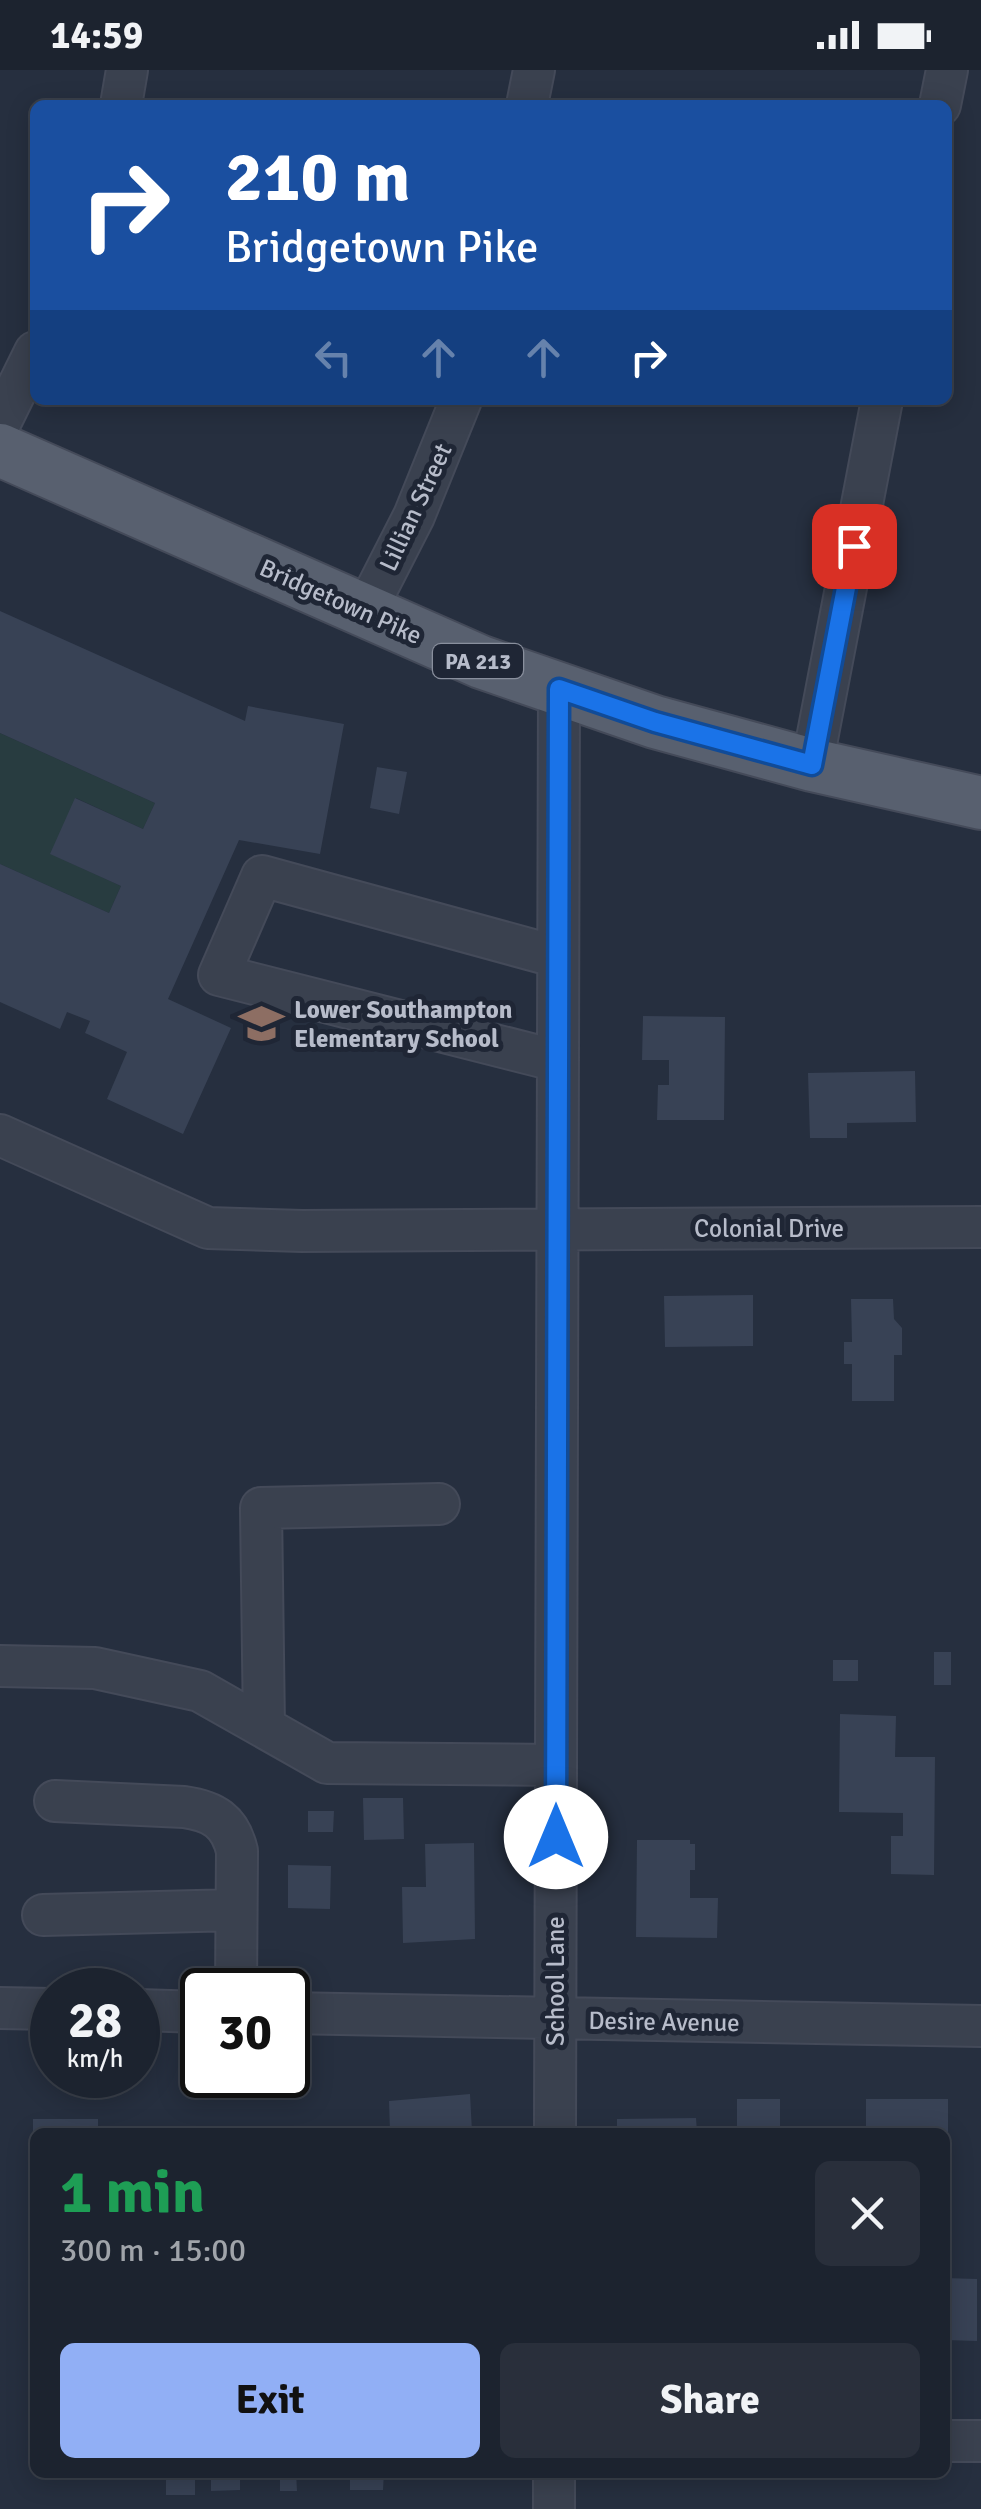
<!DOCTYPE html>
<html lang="en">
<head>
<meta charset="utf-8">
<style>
	:root { --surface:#1c232f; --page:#292f3b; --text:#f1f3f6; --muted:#a0a4aa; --line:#3a404b; --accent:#91aff5 }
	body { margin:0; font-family:Signika,sans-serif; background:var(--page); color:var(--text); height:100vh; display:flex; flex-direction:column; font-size:38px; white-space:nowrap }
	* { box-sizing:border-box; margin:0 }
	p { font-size:32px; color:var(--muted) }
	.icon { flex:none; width:55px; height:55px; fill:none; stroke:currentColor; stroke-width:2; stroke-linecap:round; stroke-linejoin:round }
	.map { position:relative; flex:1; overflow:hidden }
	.details { position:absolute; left:30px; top:2058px; width:920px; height:350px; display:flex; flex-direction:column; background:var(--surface); border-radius:15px; box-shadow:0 5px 25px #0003,0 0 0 2px var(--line) }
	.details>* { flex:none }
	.banner { position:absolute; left:30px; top:30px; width:922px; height:305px; border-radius:15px; box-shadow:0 5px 25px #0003,0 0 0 2px var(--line); background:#1a4fa0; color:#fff; overflow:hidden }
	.speed { position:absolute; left:30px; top:1898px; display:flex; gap:20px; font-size:50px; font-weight:700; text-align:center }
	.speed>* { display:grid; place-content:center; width:130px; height:130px; border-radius:50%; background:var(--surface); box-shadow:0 5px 25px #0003,0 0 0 2px var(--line); line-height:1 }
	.speed small { font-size:25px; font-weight:400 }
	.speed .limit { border:5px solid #111; border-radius:15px; background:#fff; color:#111 }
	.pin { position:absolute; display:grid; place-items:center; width:85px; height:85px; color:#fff; margin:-42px; border-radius:20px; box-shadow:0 5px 15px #0006 }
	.me { position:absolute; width:110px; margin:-55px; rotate:0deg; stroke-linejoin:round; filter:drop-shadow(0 0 8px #0008) }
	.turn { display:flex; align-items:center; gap:35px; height:210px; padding:0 30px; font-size:45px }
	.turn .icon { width:130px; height:130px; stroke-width:2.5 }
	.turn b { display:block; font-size:70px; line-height:85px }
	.lanes { display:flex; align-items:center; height:95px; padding:0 30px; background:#0003; justify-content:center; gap:50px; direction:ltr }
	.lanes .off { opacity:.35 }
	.round { display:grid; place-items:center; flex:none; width:105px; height:105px; border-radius:15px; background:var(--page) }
	.summary { display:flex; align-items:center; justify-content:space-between; height:170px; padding:0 30px }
	h1 { font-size:60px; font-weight:800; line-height:75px; color:#1e9e55 }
	.action { display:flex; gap:20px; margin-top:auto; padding:20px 30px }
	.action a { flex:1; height:115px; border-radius:15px; background:var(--accent); color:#111; font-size:40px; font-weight:800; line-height:115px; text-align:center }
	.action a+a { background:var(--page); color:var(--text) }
	.status { display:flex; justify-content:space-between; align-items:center; height:70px; padding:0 50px; background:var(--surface); direction:ltr }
	.status svg { height:28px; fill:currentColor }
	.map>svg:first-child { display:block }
	.green { fill:#283c40 }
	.building { fill:#384255 }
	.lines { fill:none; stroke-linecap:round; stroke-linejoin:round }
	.minor-casing { stroke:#444a59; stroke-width:44 }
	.major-casing { stroke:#444a59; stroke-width:56 }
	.minor { stroke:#3a414f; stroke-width:40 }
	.major { stroke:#58606f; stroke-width:52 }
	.route-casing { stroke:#114b97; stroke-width:25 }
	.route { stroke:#1a73e8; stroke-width:18 }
	.labels { text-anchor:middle; stroke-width:10; stroke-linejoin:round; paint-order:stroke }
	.shield { fill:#1f2635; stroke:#898f9d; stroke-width:2.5 }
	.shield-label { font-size:22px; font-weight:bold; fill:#b7bcca }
	.street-label { font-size:25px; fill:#b7bcca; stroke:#1f2635 }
	.poi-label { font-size:25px; font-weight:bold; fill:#b7bcca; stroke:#1f2635; text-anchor:start }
</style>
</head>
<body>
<div class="status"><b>14:59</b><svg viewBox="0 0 49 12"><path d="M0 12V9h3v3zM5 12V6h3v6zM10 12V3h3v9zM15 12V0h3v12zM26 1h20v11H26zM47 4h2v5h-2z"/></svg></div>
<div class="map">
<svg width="981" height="2439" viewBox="0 0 981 2439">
	<rect width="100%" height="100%" fill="#262f3f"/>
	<!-- green -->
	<path class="green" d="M0,663L155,733L143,759L76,728L51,784L121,816L109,843L0,794Z"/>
	<!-- building -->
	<path class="building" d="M0,541L245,651L248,636L344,654L320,784L239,770L168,929L231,958L183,1064L107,1029L127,982L85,963L90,951L67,942L60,959L0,932V794L109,843L121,816L50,784L75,728L143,759L155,733L0,663Z
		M377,697L407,702L399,744L370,738Z
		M643,946L725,947L724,1050H657L658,1015H669V990H642Z
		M915,1001L916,1052L847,1053V1068H810L808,1003Z
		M753,1225V1276L665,1277L664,1226Z
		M851,1229H893L894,1249L902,1258V1285H894V1331H852V1294H844V1272H852Z
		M934,1582H951V1615H934Z
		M833,1590H858V1611H833Z
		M840,1644L896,1646L895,1687H935L934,1805L891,1804V1766H903V1743L839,1742Z
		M363,1728H403L404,1769L364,1770Z
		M308,1741H334L333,1762H308Z
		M637,1770H690V1774H695V1800H690V1828H718L717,1868L636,1867Z
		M474,1773L475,1869L403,1873L402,1817H426L425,1774Z
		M288,1795L331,1796L330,1839L288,1838Z
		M470,2024L472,2062H390L389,2031Z
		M737,2029H780V2062H737Z
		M866,2029H948V2062H866Z
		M696,2048L697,2062H617V2049Z
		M33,2049H98V2059H122V2062H33Z
		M163,2057L224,2058V2062H163Z
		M945,2208L977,2209V2271L945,2270Z
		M211,2402H240V2420L211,2421Z
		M280,2402H296L297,2421H280Z
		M350,2402H384L383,2420H350Z
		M166,2407H195V2425H166Z"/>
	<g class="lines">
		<defs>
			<path id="minor" d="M121,35L127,0
				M527,35L534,0
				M940,35L947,0
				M0,353L35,282
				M365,542L414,446L461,330
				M812,695L882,330
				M558,991L219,905L262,806L558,887
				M0,1065L208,1158L302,1161L981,1157
				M0,1596L95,1598L200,1621L327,1693L556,1695
				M264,1657L261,1438L439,1434
				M55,1731L184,1737C213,1741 230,1751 237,1781L236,1920
				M43,1845L236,1840
				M0,1938L52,1939
				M138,1940L202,1942
				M288,1943L981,1956
				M555,2062L559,619
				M945,2371H981
				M554,2439V2402"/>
			<path id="major" d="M0,380L481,592L655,652L812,695L981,733"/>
		</defs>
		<!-- minor casing -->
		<use href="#minor" class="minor-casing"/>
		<!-- major casing -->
		<use href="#major" class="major-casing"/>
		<!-- minor -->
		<use href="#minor" class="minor"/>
		<!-- major -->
		<use href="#major" class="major"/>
	</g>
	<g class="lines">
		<defs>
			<path id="route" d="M556,1767L559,619L655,652L812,695L854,476"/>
		</defs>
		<!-- route casing -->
		<use href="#route" class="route-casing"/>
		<!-- route -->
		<use href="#route" class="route"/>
	</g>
	<!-- icons -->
	<defs>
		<symbol id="school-bare" viewBox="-9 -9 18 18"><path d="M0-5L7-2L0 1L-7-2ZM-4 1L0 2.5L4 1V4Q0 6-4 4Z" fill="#8d6e63" stroke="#1f2635" stroke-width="2.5" paint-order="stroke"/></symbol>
	</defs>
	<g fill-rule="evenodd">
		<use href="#school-bare" x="230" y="922" width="63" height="63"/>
	</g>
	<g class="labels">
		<!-- shield labels -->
		<rect class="shield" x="433" y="574" width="90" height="34" rx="8"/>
		<g class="shield-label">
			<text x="478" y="599">PA 213</text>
		</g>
		<!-- street labels -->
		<g class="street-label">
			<text transform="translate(415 437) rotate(-65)" y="9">Lillian Street</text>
			<text transform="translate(341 531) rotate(24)" y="9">Bridgetown Pike</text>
			<text x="769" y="1167">Colonial Drive</text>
			<text transform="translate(555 1911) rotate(-90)" y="9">School Lane</text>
			<text transform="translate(664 1951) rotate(1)" y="9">Desire Avenue</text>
		</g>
		<!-- poi labels -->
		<g class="poi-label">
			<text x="294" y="948">Lower Southampton<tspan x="294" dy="29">Elementary School</tspan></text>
		</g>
	</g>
</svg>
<div class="speed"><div>28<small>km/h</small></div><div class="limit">30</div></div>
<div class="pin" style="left:854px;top:476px;background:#d93025"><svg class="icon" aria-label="arrive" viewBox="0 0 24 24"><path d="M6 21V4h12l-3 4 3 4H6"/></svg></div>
<svg class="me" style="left:556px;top:1767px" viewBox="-20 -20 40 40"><circle r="19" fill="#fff"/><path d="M0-13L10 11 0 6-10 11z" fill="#1a73e8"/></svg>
<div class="banner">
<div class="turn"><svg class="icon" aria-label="right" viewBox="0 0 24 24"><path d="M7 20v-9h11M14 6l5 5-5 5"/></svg><div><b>210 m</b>Bridgetown Pike</div></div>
<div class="lanes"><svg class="icon off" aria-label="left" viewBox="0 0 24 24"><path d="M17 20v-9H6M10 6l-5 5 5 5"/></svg><svg class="icon off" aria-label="ahead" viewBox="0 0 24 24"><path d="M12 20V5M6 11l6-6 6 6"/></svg><svg class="icon off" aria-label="ahead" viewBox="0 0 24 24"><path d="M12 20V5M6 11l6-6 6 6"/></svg><svg class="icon" aria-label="right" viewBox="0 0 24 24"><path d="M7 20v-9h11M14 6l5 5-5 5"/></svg></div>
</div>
<section class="details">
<div class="summary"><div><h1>1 min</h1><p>300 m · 15:00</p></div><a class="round"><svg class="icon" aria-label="close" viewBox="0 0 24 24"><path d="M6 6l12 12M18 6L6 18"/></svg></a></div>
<div class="action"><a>Exit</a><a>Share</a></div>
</section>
</div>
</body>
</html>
